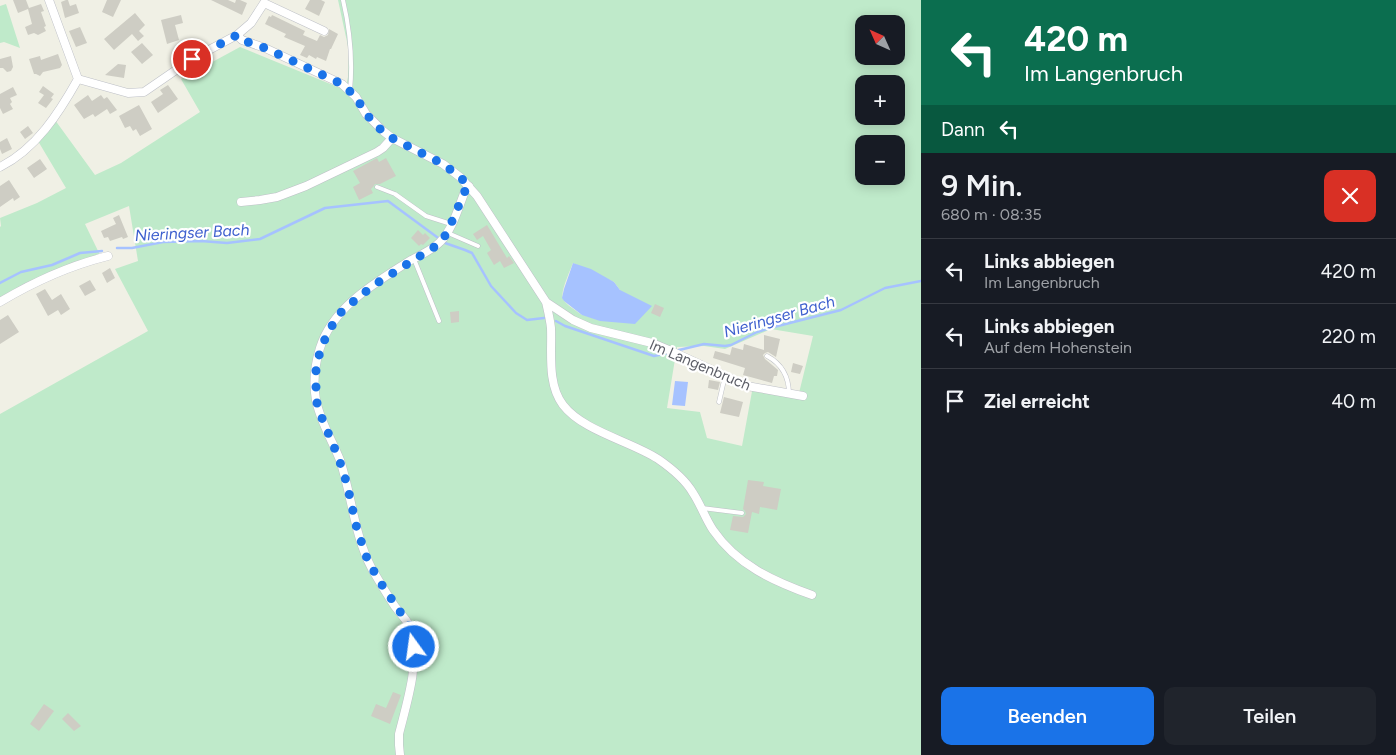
<!DOCTYPE html>
<html lang="de">
<head>
<meta charset="utf-8">
<style>
	:root { --surface:#171b24; --page:#20242c; --text:#f1f3f6; --muted:#9ea1a6; --line:#363941; --accent:#1a73e8 }
	body { margin:0; font-family:Figtree,sans-serif; background:var(--page); color:var(--text); height:100vh; display:flex; flex-direction:column; font-size:19px; white-space:nowrap }
	* { box-sizing:border-box; margin:0 }
	p { font-size:16px; color:var(--muted) }
	.icon { flex:none; width:28px; height:28px; fill:none; stroke:currentColor; stroke-width:2; stroke-linecap:round; stroke-linejoin:round }
	.map { position:relative; flex:1; overflow:hidden }
	.panel { display:flex; flex-direction:column; background:var(--surface); width:475px }
	.panel>* { flex:none }
	.hud { background:#0b6e4f; color:#fff; overflow:hidden }
	.needle { width:32px; rotate:315deg }
	.tools { position:absolute; left:855px; top:15px; display:grid; gap:10px }
	.tools a { display:grid; place-items:center; width:50px; height:50px; border-radius:10px; background:var(--surface); box-shadow:0 2px 12px #0003; font-size:25px }
	.pin { position:absolute; display:grid; place-items:center; width:42px; height:42px; color:#fff; margin:-21px; border:2px solid #fff; border-radius:50%; box-shadow:0 1px 5px #0007 }
	.me { position:absolute; width:55px; margin:-28px; rotate:346deg; stroke-linejoin:round; filter:drop-shadow(0 0 4px #0008) }
	.turn { display:flex; align-items:center; gap:18px; height:105px; padding:0 20px; font-size:22px }
	.turn .icon { width:65px; height:65px; stroke-width:2.5 }
	.turn b { display:block; font-size:35px; line-height:42px }
	.then { display:flex; align-items:center; height:48px; padding:0 20px; background:#0003; gap:10px; font-size:19px }
	.round { display:grid; place-items:center; flex:none; width:52px; height:52px; border-radius:10px; background:var(--page) }
	.summary { display:flex; align-items:center; justify-content:space-between; height:85px; padding:0 20px }
	h1 { font-size:30px; font-weight:600; line-height:38px }
	.primary-button { display:flex; gap:10px; margin-top:auto; padding:10px 20px }
	.primary-button a { flex:1; height:58px; border-radius:10px; background:var(--accent); color:#fff; font-size:20px; font-weight:600; line-height:58px; text-align:center }
	.primary-button a+a { background:var(--page); color:var(--text) }
	ul { padding:0; list-style:none }
	li { display:flex; align-items:center; gap:15px; height:65px; padding:0 20px; border-top:1px solid var(--line) }
	li div { flex:1 }
	li b { display:block; font-size:19px }
	li em { font-style:normal }
	main { display:flex; flex:1; min-height:0 }
	.map>svg:first-child { display:block }
	.green { fill:#bfeaca; fill-rule:evenodd }
	.water { fill:#a6c2ff }
	.lines { fill:none; stroke-linecap:round; stroke-linejoin:round }
	.stream { stroke:#a6c2ff; stroke-width:2.5 }
	.building { fill:#cecdc4 }
	.lane-casing { stroke:#bec0c7; stroke-width:5 }
	.street-casing { stroke:#bec0c7; stroke-width:9 }
	.lane { stroke:#fff; stroke-width:4 }
	.street { stroke:#fff; stroke-width:8 }
	.route { stroke:#1a73e8; stroke-width:9; stroke-dasharray:0 16.2 }
	.labels { text-anchor:middle; stroke-width:4.5; stroke-linejoin:round; paint-order:stroke }
	.street-label { font-size:15px; fill:#5c5e67; stroke:#fff }
	.water-label { font-size:16px; font-style:italic; fill:#3d5fce; stroke:#fff }
</style>
</head>
<body>
<main>
<div class="map">
<svg width="921" height="755" viewBox="0 0 921 755">
	<rect width="100%" height="100%" fill="#f0f0e5"/>
	<!-- green -->
	<path class="green" d="M338,0H921V755H0V414L148,331L115,269L138,261L129,206L85,224L100,255L0,299V227L1,226L0,218L37,203L66,188L38,141L55,120L95,175L121,163L200,112L181,79L240,47L345,90L348,77L349,51ZM864,24H896V56H864ZM864,84H896V116H864ZM864,144H896V176H864ZM573,263L614,282L620,290L582,315C577,311 566,305 563,299C560,292 570,271 573,263ZM771,329L813,336L799,393L753,386L742,446L707,438L700,412L667,408L677,347L704,346L725,349Z
		M6,4L20,48L4,42L0,43V6Z"/>
	<!-- water -->
	<path class="water" d="M573,263L591,269L614,282L620,290L652,306L635,324L600,321L582,315L564,301L562,298L564,289Z
		M675,381L688,382L685,406L672,405Z"/>
	<g class="lines">
		<!-- stream -->
		<path class="stream" d="M117,248H132L163,242L201,241L227,243L260,239L325,208L388,201L445,243L465,250L472,253L491,286L516,313L527,320L544,318
			M0,283L21,272L52,265L80,253L102,251
			M556,321L565,326L654,356L668,353
			M675,351L704,344L725,346L731,345L757,332L770,328L841,310L885,288L921,281"/>
	</g>
	<!-- building -->
	<path class="building" d="M13,0H26L29,8L41,4L44,11L41,12L46,26L44,27L46,31L38,35L34,33L28,35L25,27L32,24L28,9L18,13Z
		M66,0H68L70,6L76,4L79,13L65,18L61,2Z
		M107,0H121L113,17L102,12Z
		M211,0H228L235,3L236,0H240L247,3L242,15Z
		M310,0H321L325,2L319,16L305,9Z
		M135,13L145,25L139,31L144,36L138,41L132,34L114,50L104,39Z
		M181,15L183,23L175,25L179,40L167,44L161,20Z
		M272,15L305,31L303,35L317,41L320,35L324,37L328,35L329,29L338,34L331,49H330L326,61L317,57L316,59L309,55L307,58L300,55L305,46L284,37L286,34L265,24L269,16L271,17Z
		M80,27L87,43L76,47L69,31Z
		M142,43L153,55L142,64L131,52Z
		M58,54L62,65L60,68L43,72L40,76L36,74H34L29,59L40,56L41,60Z
		M11,56L13,67L11,71L7,72L3,68H0V59Z
		M118,64L126,65L124,78L105,75Z
		M168,85L178,99L158,113L151,102L163,94L160,90Z
		M43,86L54,94L51,98L53,99L46,108L38,103L44,95L39,92Z
		M13,87L17,95L10,98L12,102L10,104L13,109L3,114L0,108V94Z
		M88,95L92,101L101,95L104,99L107,97L117,110L110,114L107,109L95,117L93,114L84,119L74,105Z
		M139,105L152,129L140,136L136,129L133,131L130,126L125,128L119,116Z
		M28,126L33,133L25,139L20,132Z
		M7,138L12,149L2,154L0,149V142Z
		M377,158L379,162L386,158L396,176L380,184H375L373,187L371,189L373,193L359,200L353,187L360,183L353,171Z
		M40,159L47,169L34,178L27,168Z
		M9,180L20,197L14,201L13,198L0,207V186Z
		M119,215L128,237L123,239L122,237L110,241L108,237L104,238L101,231L116,224L113,218Z
		M487,225L507,258L509,256L514,263L504,268L500,261L494,265L487,253L491,250L483,236L477,240L473,234Z
		M418,230L423,235L425,233L430,238L423,245L421,244L419,246L411,238Z
		M110,268L115,278L107,283L102,273Z
		M90,280L96,290L85,296L79,286Z
		M45,289L52,300L61,294L70,309L61,315L58,310L48,316L36,294Z
		M655,304L664,308L660,317L651,313Z
		M459,311V322L451,323L450,312Z
		M8,315L19,332L0,344V320Z
		M764,335L780,339L776,357L768,352L765,353L763,355L765,359L778,370L777,376H774L772,383L743,375L745,368L713,358L715,351L730,355L732,347L743,350L744,344L764,350Z
		M793,363L803,366L800,374L791,372Z
		M709,380L720,382L718,390L708,388Z
		M724,397L743,402L739,417L720,413Z
		M748,480L764,482L763,486L781,489L777,510L760,507L759,514L752,512L748,533L730,530L733,516L743,517L746,514L745,511L743,509Z
		M393,692L401,695L390,724L371,716L376,704L386,708Z
		M44,704L54,711L39,731L30,724Z
		M68,713L81,726L74,731L62,719Z"/>
	<g class="lines">
		<defs>
			<path id="lane" d="M343,0C350,30 353,60 350,91
				M377,187L395,194L426,216L451,224
				M448,233L478,246
				M414,259L439,321
				M767,356C782,364 789,376 789,394
				M719,402L725,376
				M702,508L742,513"/>
			<path id="street" d="M49,0L78,79
				M237,35L242,40L265,48L342,84L356,97L366,114L383,131L392,138L443,164L460,177L477,196L546,302C548,311 550,319 551,328C552,352 547,384 563,405C583,431 630,441 658,459C671,468 685,479 693,493C701,505 705,518 713,530C737,565 773,581 812,595
				M0,167C36,149 59,113 78,79L128,93L144,92L192,59L237,35L251,23L264,3L324,31
				M241,202L260,200L277,197L306,186L377,152L383,148L392,138
				M0,302C35,281 68,266 108,256
				M546,302L573,320L591,328L652,343L671,351L747,386L803,396
				M400,755L399,745V734C407,702 419,666 412,633C410,622 400,614 394,605C386,593 379,581 372,569C354,535 352,496 340,460C332,440 320,421 316,400C313,383 315,364 320,348C333,306 377,282 411,260C421,255 432,250 440,242C452,231 459,206 465,191L469,186"/>
		</defs>
		<!-- lane casing -->
		<use href="#lane" class="lane-casing"/>
		<!-- street casing -->
		<use href="#street" class="street-casing"/>
		<!-- lane -->
		<use href="#lane" class="lane"/>
		<!-- street -->
		<use href="#street" class="street"/>
	</g>
	<g class="lines">
		<!-- route -->
		<path class="route" d="M192,59L237,35L242,40L265,48L342,84L356,97L366,114L383,132L392,138L443,164L460,177L469,186L465,191L447,233L439,244L374,285L344,309L336,318L321,347L316,369V399L319,411L339,459L347,484L356,525L364,550L368,561L380,582L411,628L414,647"/>
	</g>
	<g class="labels">
		<!-- street labels -->
		<g class="street-label">
			<text transform="translate(700 365) rotate(23)" y="5">Im Langenbruch</text>
		</g>
		<!-- water labels -->
		<g class="water-label">
			<text transform="translate(192 232) rotate(-3)" y="6">Nieringser Bach</text>
			<text transform="translate(779 316) rotate(-16)" y="6">Nieringser Bach</text>
		</g>
	</g>
</svg>
<div class="tools">
<a><svg class="needle" viewBox="-14 -14 28 28"><path d="M0-13l5 13h-10z" fill="#e53935"/><path d="M0 13l5-13h-10z" fill="#9ea1a6"/></svg></a>
<a>+</a>
<a>−</a>
</div>
<div class="pin" style="left:192px;top:59px;background:#d93025"><svg class="icon" aria-label="arrive" viewBox="0 0 24 24"><path d="M6 21V4h12l-3 4 3 4H6"/></svg></div>
<svg class="me" style="left:414px;top:647px" viewBox="-20 -20 40 40"><circle r="17" fill="#1a73e8" stroke="#fff" stroke-width="3"/><path d="M0-11L8 9 0 5-8 9z" fill="#fff"/></svg>
</div>
<section class="panel">
<div class="hud">
<div class="turn"><svg class="icon" aria-label="left" viewBox="0 0 24 24"><path d="M17 20v-9H6M10 6l-5 5 5 5"/></svg><div><b>420 m</b>Im Langenbruch</div></div>
<div class="then">Dann<svg class="icon" aria-label="left" viewBox="0 0 24 24"><path d="M17 20v-9H6M10 6l-5 5 5 5"/></svg></div>
</div>
<div class="summary"><div><h1>9 Min.</h1><p>680 m · 08:35</p></div><a class="round" style="background:#d93025;color:#fff"><svg class="icon" aria-label="close" viewBox="0 0 24 24"><path d="M6 6l12 12M18 6L6 18"/></svg></a></div>
<ul>
<li><svg class="icon" aria-label="left" viewBox="0 0 24 24"><path d="M17 20v-9H6M10 6l-5 5 5 5"/></svg><div><b>Links abbiegen</b><p>Im Langenbruch</p></div><em>420 m</em></li>
<li><svg class="icon" aria-label="left" viewBox="0 0 24 24"><path d="M17 20v-9H6M10 6l-5 5 5 5"/></svg><div><b>Links abbiegen</b><p>Auf dem Hohenstein</p></div><em>220 m</em></li>
<li><svg class="icon" aria-label="arrive" viewBox="0 0 24 24"><path d="M6 21V4h12l-3 4 3 4H6"/></svg><div><b>Ziel erreicht</b></div><em>40 m</em></li>
</ul>
<div class="primary-button"><a>Beenden</a><a>Teilen</a></div>
</section>
</main>
</body>
</html>
